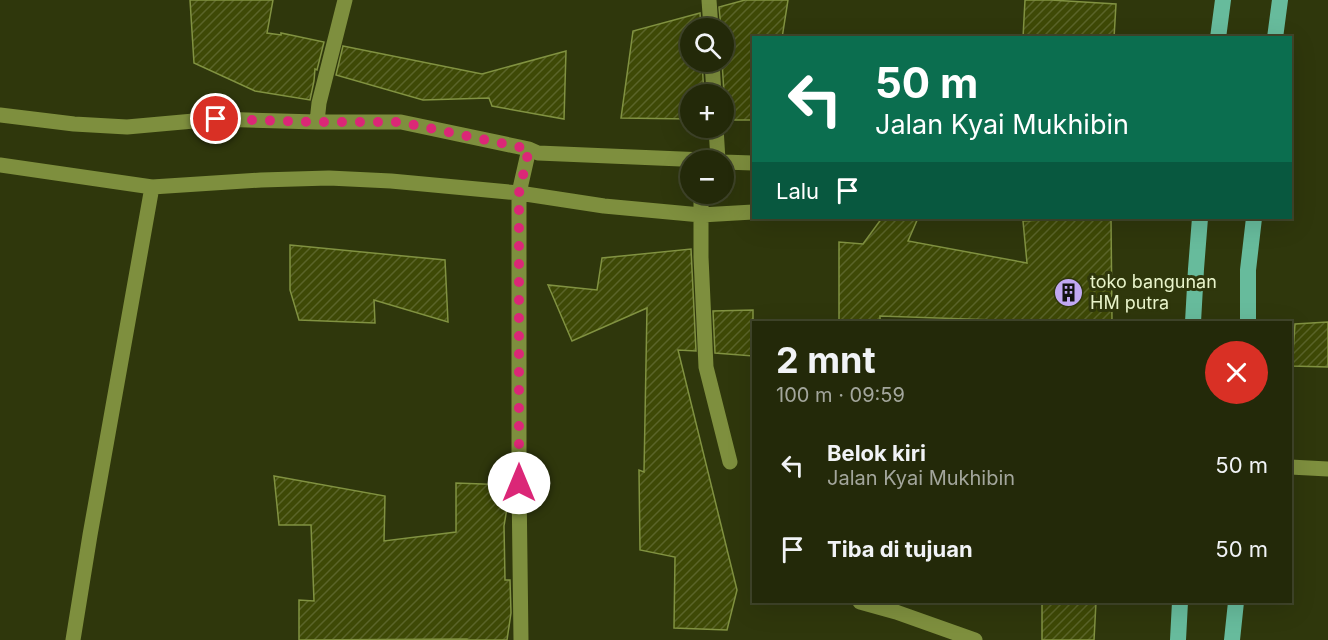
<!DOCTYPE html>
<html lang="id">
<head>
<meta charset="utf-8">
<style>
	:root { --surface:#232909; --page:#2f3517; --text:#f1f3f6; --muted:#a3a69c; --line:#40452a }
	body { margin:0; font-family:Inter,sans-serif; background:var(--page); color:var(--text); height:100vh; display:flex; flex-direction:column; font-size:22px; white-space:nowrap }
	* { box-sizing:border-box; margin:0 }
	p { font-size:20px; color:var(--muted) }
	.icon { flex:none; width:33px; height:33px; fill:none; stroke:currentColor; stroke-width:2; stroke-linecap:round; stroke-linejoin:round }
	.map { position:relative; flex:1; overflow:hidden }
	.panel { position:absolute; left:752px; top:321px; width:540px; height:282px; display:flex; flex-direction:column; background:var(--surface); border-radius:0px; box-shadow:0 6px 24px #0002,0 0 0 2px var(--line) }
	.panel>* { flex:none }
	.banner { position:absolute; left:752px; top:36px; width:540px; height:183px; border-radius:0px; box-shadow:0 6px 24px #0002,0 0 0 2px var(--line); background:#0b6e4f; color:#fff; overflow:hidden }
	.fabs { position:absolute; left:680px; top:18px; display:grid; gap:12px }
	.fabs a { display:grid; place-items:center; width:54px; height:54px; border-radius:50%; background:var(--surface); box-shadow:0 6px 24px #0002,0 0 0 2px var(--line); font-size:30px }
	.pin { position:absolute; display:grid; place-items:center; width:51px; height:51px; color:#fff; margin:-26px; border:3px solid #fff; border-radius:50%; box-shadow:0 2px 6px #0007 }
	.me { position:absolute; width:66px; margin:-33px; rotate:0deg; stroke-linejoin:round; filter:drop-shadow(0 0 4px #0008) }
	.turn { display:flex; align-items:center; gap:21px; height:126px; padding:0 24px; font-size:27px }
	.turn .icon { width:78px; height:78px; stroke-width:2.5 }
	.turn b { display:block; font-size:42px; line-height:51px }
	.then { display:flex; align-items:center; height:57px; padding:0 24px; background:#0003; gap:12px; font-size:22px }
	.round { display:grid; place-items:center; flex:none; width:63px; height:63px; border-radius:32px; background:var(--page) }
	.summary { display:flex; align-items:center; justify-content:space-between; height:102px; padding:0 24px }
	h1 { font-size:36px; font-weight:700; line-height:45px }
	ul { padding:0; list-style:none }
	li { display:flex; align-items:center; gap:18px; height:84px; padding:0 24px }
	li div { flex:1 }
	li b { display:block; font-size:22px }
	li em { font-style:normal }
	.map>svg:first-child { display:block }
	.building { fill:url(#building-hatch); stroke:#819241; stroke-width:1.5 }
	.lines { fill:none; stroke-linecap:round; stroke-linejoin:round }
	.minor { stroke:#7e8f3e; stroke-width:15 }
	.trunk { stroke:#67bb9c; stroke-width:16 }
	.route { stroke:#db2777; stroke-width:10; stroke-dasharray:0 18 }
	.labels { text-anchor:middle; stroke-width:6; stroke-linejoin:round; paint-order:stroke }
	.poi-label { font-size:18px; fill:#e9f4cb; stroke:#2f370c; text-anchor:start }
</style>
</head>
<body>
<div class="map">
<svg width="1328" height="640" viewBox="0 0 1328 640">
	<defs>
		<pattern id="building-hatch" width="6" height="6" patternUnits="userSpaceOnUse" patternTransform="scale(1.5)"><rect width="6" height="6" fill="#3e4906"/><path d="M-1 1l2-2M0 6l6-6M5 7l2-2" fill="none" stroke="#5a6429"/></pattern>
	</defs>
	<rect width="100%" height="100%" fill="#2f370c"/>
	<!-- building -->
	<path class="building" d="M190,0H273L267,33L281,35V33L324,42L317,70L315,69L314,81L310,100L255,91L194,63Z
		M745,0H788L782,38H753V120H723L724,93L722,62H723V28H721L719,7Z
		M1025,0H1051L1116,4L1114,38H1023Z
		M700,13L701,28H690V62H702L704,94H690V119L621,118L633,31Z
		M343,46L482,74L566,51L564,119L492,106L489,98L423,100L336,75Z
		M882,218H918L908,241L1027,263L1023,221L1079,218H1111L1112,322H1025V321L880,316V322H839V242L863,244Z
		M290,245L445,260L448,322L374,300L375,323L299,320L290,290Z
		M691,249L696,351L678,350L737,590L727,630L674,628L675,557L640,550L639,470L644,472L647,308L572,341L548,285L597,290L602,258Z
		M753,310V356L715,353L713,311Z
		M1328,322V367L1292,366L1295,324Z
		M274,476L385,496L384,541L456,532V483L509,485V496L504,526L505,580H510L511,613L507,640H467V639L299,640V600L314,601L311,525H279Z
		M1042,602H1096L1094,640H1042Z"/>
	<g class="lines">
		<!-- minor -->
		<path class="minor" d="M709,0L711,28
			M712,62L714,94
			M0,115L74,124L127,127L216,119L317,122H401L529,149L538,153L705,160
			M317,122L319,103L345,0
			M716,128L718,160
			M723,162L753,163
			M0,165L152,187L261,180L329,178L391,181L519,193L604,206L701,215L753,212
			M701,194V257L706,367L730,462
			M1290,467L1328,469
			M860,602L896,612L975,640
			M73,640L90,535L152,187
			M521,640L519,483V193L529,149"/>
		<!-- trunk -->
		<path class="trunk" d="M1218,38L1223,0
			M1275,38L1280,0
			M1193,322L1196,269L1200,218
			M1248,322V270L1254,218
			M1178,640L1180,602
			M1232,640L1236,602"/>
	</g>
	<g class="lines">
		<!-- route -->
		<path class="route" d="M216,119L317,122H400L529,149L519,193V483"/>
	</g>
	<!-- icons -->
	<defs>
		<symbol id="building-disc" viewBox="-11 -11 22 22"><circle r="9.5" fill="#c1a8f3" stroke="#2f370c"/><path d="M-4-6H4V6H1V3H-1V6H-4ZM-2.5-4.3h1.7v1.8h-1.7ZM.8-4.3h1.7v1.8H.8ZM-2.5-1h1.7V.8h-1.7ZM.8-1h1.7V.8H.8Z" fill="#111"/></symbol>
	</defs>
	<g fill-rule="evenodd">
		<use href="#building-disc" x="1052" y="276" width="33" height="33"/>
	</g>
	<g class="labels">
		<!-- poi labels -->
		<g class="poi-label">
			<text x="1090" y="288">toko bangunan<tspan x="1090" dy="21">HM putra</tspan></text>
		</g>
	</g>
</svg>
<div class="fabs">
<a><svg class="icon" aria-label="search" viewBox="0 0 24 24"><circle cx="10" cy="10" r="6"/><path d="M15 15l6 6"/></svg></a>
<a>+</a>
<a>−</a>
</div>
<div class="pin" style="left:216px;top:119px;background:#d93025"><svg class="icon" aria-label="arrive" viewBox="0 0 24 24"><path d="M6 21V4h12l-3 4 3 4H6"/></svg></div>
<svg class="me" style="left:519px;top:483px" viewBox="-20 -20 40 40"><circle r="19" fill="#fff"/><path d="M0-13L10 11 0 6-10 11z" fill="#db2777"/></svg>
<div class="banner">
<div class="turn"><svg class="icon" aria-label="left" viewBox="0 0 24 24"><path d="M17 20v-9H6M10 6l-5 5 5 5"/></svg><div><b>50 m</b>Jalan Kyai Mukhibin</div></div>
<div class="then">Lalu<svg class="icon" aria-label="arrive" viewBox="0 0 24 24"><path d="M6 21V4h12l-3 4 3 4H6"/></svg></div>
</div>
<section class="panel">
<div class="summary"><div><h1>2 mnt</h1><p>100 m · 09:59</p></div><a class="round" style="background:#d93025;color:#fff"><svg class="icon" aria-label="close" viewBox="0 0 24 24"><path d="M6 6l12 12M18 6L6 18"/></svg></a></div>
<ul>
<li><svg class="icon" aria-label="left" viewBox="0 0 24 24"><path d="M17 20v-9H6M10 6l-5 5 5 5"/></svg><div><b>Belok kiri</b><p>Jalan Kyai Mukhibin</p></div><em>50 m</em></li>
<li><svg class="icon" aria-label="arrive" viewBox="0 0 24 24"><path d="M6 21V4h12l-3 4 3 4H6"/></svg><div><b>Tiba di tujuan</b></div><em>50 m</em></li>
</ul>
</section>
</div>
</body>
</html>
